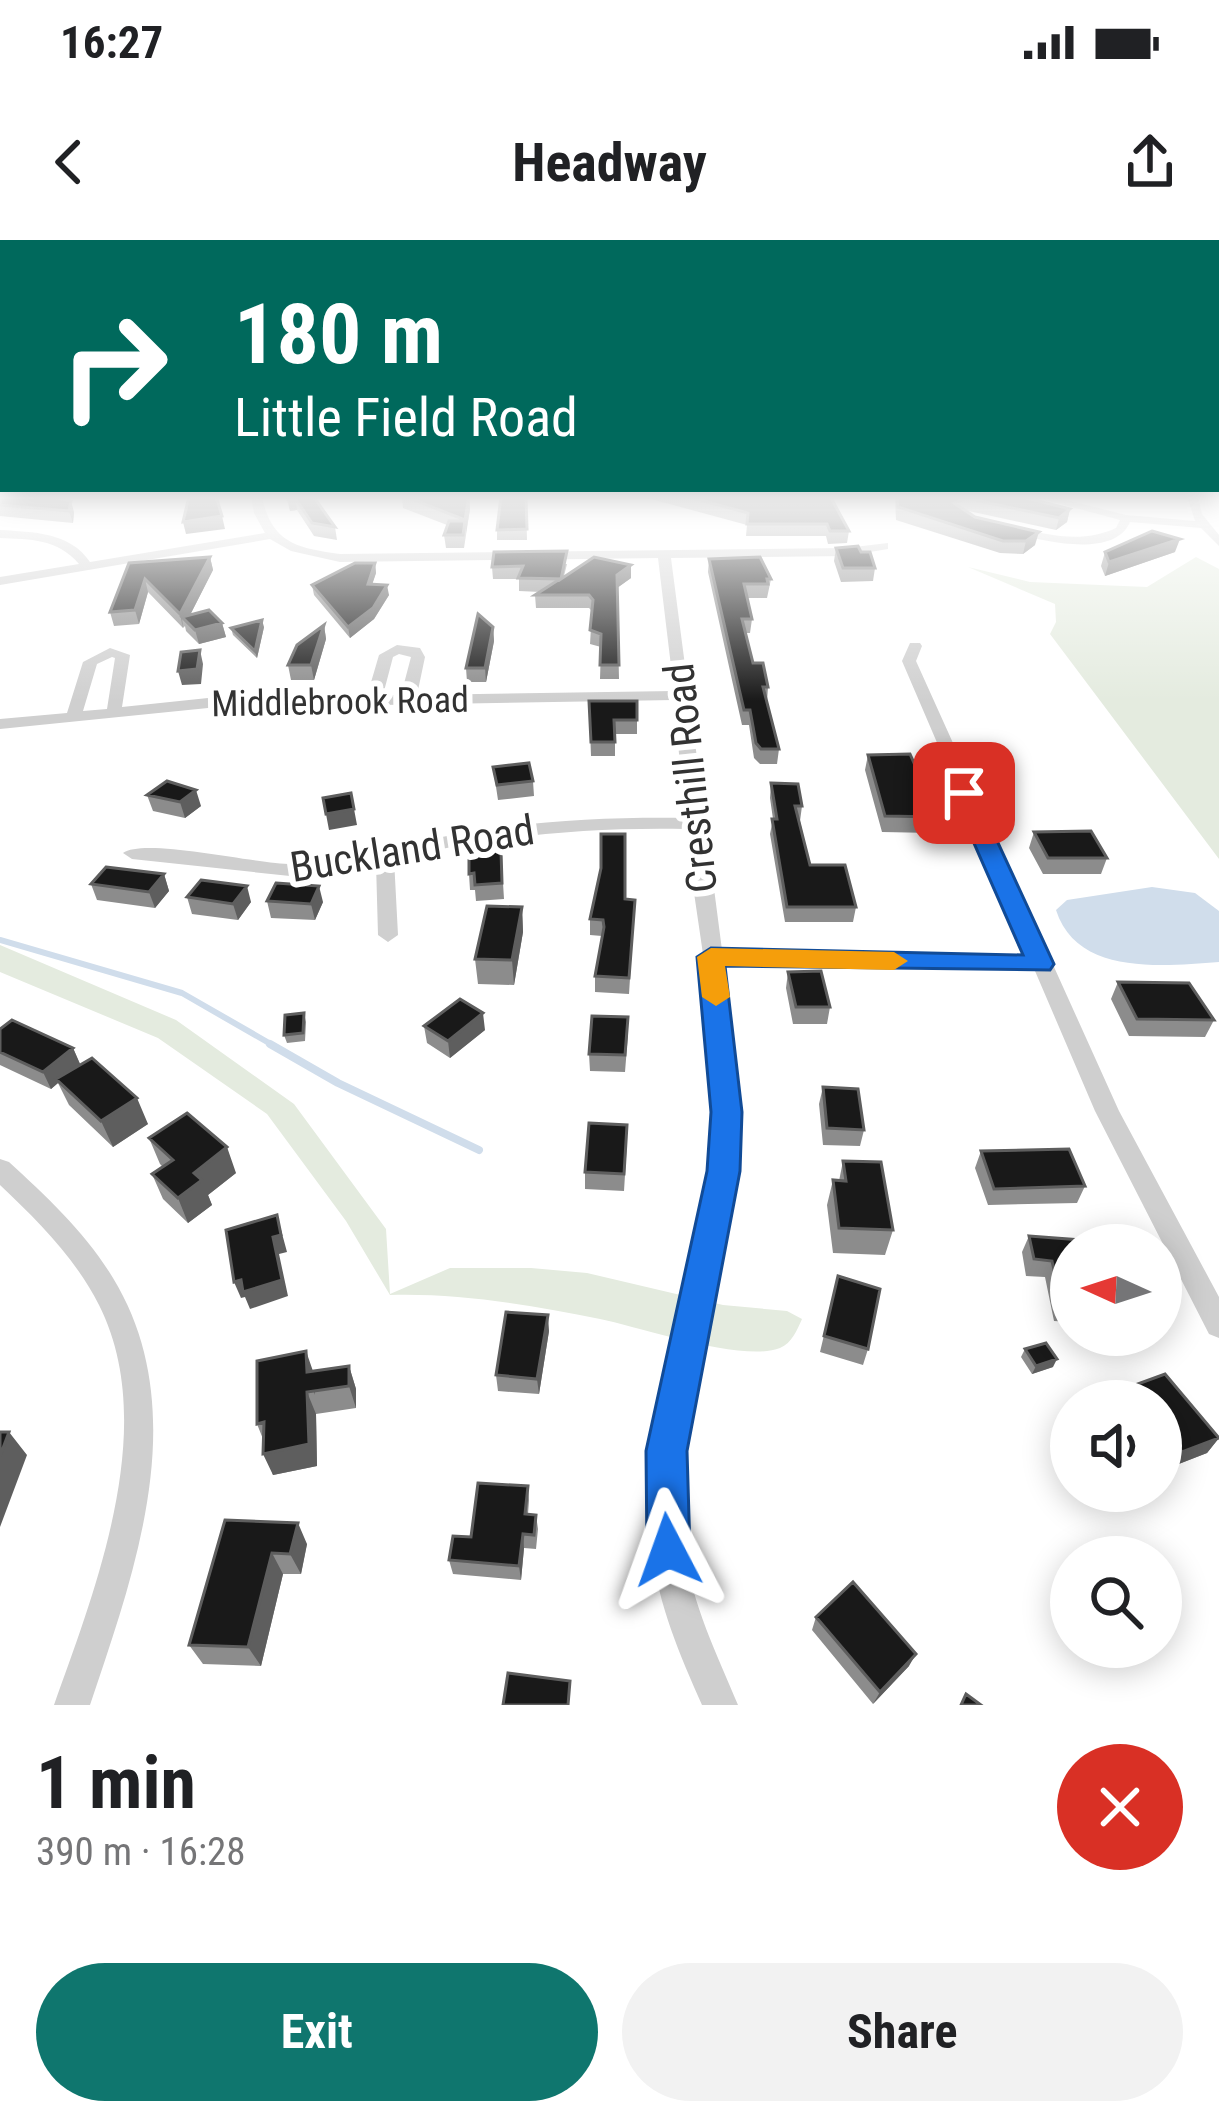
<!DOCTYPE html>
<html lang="en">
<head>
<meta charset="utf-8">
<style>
	:root { --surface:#fff; --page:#f2f2f2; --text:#202124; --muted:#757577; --accent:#0f766e }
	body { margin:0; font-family:"Roboto Condensed",sans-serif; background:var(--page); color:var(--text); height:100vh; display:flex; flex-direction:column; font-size:45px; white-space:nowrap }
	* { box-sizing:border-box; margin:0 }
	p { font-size:39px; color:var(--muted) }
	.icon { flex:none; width:66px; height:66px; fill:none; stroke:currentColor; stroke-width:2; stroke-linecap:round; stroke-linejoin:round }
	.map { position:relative; height:1465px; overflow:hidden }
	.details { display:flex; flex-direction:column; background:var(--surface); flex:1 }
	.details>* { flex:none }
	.guide { position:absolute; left:0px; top:0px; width:1221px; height:252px; box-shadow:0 6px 30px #0003; background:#00695c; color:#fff; overflow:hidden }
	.needle { width:78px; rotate:273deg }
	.tools { position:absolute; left:1050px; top:984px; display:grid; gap:24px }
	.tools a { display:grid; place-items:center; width:132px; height:132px; border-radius:50%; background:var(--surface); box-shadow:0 6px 30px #0003; font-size:60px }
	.pin { position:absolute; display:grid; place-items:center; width:102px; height:102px; color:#fff; margin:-51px; border-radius:24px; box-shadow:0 6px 18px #0006 }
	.me { position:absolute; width:132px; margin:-66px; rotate:356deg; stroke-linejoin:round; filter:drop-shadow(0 0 9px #0008) }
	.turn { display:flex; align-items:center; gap:42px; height:252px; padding:0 36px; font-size:54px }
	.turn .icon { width:156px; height:156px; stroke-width:2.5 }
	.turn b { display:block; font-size:84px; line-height:102px }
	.round { display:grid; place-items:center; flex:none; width:126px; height:126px; border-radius:63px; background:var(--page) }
	.summary { display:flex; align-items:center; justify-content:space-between; height:204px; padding:0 36px }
	h1 { font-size:72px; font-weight:700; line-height:90px }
	.action { display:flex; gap:24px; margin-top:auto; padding:24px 36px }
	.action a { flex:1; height:138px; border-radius:72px; background:var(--accent); color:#fff; font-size:48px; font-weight:700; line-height:138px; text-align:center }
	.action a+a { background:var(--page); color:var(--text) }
	.status { display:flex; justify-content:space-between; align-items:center; height:84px; padding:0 60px; background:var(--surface); direction:ltr }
	.status svg { height:33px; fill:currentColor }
	header { display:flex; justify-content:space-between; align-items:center; height:156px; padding:0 36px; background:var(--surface); font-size:54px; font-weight:700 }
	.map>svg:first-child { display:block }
	.green { fill:#e4ebdf }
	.water { fill:#d0ddeb }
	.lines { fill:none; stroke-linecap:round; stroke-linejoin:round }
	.stream-far1 { stroke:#d0ddeb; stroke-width:6 }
	.stream { stroke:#d0ddeb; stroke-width:8 }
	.minor { fill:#cfcfcf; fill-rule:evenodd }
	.wall { fill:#8c8c8c }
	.shaded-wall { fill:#5e5e5e }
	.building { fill:#191919; stroke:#5e5e5e; stroke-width:3 }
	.route { fill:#1a73e8; stroke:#114b97; stroke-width:3 }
	.slow { fill:#f59e0b }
	.labels { text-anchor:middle; stroke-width:12; stroke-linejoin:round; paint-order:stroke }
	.far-street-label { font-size:36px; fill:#323232; stroke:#fff }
	.street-label { font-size:42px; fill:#323232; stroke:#fff }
</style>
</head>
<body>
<div class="status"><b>16:27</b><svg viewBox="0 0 49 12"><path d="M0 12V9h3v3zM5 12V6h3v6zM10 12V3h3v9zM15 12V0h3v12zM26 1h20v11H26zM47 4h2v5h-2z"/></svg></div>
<header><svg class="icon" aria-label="back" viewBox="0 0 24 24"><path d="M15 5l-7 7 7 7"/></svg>Headway<svg class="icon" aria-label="share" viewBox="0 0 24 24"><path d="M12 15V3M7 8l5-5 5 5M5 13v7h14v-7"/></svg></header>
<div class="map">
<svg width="1219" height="1465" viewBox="0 0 1219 1465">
	<rect width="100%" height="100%" fill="#fff"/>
	<!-- green -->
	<path class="green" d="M1196,317L1219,329V619L1050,394L1056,382L1055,364L968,327L1030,342L1147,347Z
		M0,705L176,780L294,864L386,989L390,1054L450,1028H531L587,1033L723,1065L787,1071L802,1079C797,1090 792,1103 780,1108C744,1123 640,1087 600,1079C531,1065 460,1053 390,1055L346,981L267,874L158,798L0,732Z"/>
	<!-- water -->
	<path class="water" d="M1152,647L1195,653L1219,671V722C1162,726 1077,736 1056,670L1067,660Z"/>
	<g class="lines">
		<!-- stream-far1 -->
		<path class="stream-far1" d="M0,700L182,753L276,807"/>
		<!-- stream -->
		<path class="stream" d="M270,804L338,843L479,910"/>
		<!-- minor -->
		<path class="minor" d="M251,256H262C271,303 297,308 340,314L846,308L888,303V309L846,316L671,318L722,710L1029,717L902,421L910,403H920L922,406L916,421L1119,871L1219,1057V1098L1209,1094L1095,871L1035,731L724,724C736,803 744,883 731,963C713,1077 672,1192 685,1309C692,1365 717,1414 738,1465H702C680,1415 658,1365 652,1309C643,1215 672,1122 692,1031C703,981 711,930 714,878C719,780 696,686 686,589C587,587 491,596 394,619L398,695L388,702L378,695L376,623L290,636L132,619L123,613C145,597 258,625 294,624C346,623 396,606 447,596C526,581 605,577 685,578L674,460L208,468L0,489V479L67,473L83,422L110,408L130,415L122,467L208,458L367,456L379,415L397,405L420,408L425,417L417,455L674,451L658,318L340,322L291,311L270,299L0,345V337L79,324C58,299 30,299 0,298V290C33,292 70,292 90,322L265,293L254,273ZM399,414L411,417L401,455H383L393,417ZM112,417L115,418L107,469L83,471L97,424Z
			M1031,256H1051L1126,275L1195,281L1187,256H1198L1202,274L1219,295V306L1201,288L1130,282C1114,320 1039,300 1008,292L1006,290L1012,286C1047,295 1082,304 1116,288L1120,280Z
			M0,919L9,922C47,957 86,993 113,1038C194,1171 135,1331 90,1465H54C96,1347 160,1186 99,1065C76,1019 37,980 0,945Z"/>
	</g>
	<!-- wall -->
	<path class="wall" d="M0,256L74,272L73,283L0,276Z
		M286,256H318L316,261L335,287L337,300L314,296L297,270L290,271Z
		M402,256H469L470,269L464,308H446L444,295L447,285L403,268Z
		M526,256L527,300H497V290Z
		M640,256H835L831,257L849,291L847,303L828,304L826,296H746L747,285Z
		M895,256H960L1070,269L1067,282L1056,290L964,270L975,277L1035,305L1023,314L1000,313L896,280Z
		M836,308L861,312L875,328L873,341L841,342L834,321Z
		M1105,312H1175L1105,336L1101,326Z
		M210,317L213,330L190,375L222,383L226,397L199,404L186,391L185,386L183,388L148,352L139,384L114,386L110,372L129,323Z
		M709,319L771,339L767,358H747L752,379L750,393H746L753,423L768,447L767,461L779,509L777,524H760L754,518L749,485H742L708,332Z
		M375,323L376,333L372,344L389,355L374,379L350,398L314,355L312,345Z
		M567,324L564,336L631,325V338L617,348L619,439H600L601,407L590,404L592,371L589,368H536L535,355L541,352L519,351V339H493L492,327Z
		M324,385L326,399L314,440H291L288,425Z
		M264,387L257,418L233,395L231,388Z
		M493,387L494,401L486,442H467L466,428Z
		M589,461H637V494H615V516H591Z
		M868,515L938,577L934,593L882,592L865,530Z
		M493,527L533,541L534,556L498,560Z
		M771,543L802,566L800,581L810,625L856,667L853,682H785L770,594L773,579L770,558Z
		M147,555L201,566L185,578L153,571Z
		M1034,592L1107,618L1101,634H1043L1029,608Z
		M501,611L504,659L476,661L475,650H470L469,634Z
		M164,634L169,651L155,668L97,660L91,644Z
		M187,657L251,662L238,680L192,674Z
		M625,659L635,660L629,754L595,752V736L602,696L590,695V679Z
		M267,661L323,662L315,680L271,678Z
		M522,667L523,692L514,745L478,744L475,719Z
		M788,732L830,767L827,784H793L786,748Z
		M1118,742L1214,780L1205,797L1129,796L1111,759Z
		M304,773L306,782L305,801L287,803L284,795Z
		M424,786L485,790L450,818L427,803Z
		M0,789L73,808L80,824L148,884L113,907L69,865L58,843L51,849L0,825Z
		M628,794L625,832L590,831L589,814Z
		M823,847L864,890L860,906L823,905L819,864Z
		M149,898L236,933L208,955L212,965L188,983L163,959L152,934L163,927L160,924Z
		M627,902L624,951L585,949V932Z
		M981,911L1085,946L1077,963L988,965L975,928Z
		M843,921L893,990L885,1015L833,1013L827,965L833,940L839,941Z
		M1029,996L1071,1005V1082L1054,1081L1045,1037L1026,1036L1022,1012Z
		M838,1036L868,1109L863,1125L820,1112Z
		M549,1091L539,1154L498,1151L496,1135Z
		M1025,1109L1053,1127L1032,1134L1021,1117Z
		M349,1126L356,1149V1168L316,1174L317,1226L273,1235L263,1199L257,1184L314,1132Z
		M1165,1134L1219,1198L1207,1213L1171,1227L1161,1212V1161L1125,1160L1135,1145Z
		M528,1246L529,1260L528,1274L536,1275L538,1289L536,1309L524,1308L521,1340L453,1334L449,1320L471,1297Z
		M225,1280L307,1304L301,1334H283L261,1426L203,1424L189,1405Z
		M816,1377L909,1426L873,1464L812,1390Z"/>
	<!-- shaded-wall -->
	<path class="shaded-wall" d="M469,256L470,269L466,293L465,280Z
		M295,258L297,270L290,271L288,259Z
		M71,261L74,272L73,283L69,271Z
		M1070,269L1067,282L1056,290L1059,278Z
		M222,276L225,289L186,294L183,282Z
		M1039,292L1035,305L1023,314L1026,301Z
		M1180,299L1175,312L1105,336L1109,322Z
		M210,317L213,330L187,381L182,377L183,388L180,374Z
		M375,323L376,333L369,354L368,344Z
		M631,325V338L617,348V335Z
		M145,339L148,352L139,384L135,370Z
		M387,345L389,355L374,379L350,398L348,387Z
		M262,380L264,387L257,418L255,411Z
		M222,383L226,397L199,404L195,390Z
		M324,385L326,399L314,440L311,425Z
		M493,387L494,401L486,442L485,428Z
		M200,410L203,424L201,444L182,445L178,431Z
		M196,550L201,566L185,578L180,562Z
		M354,569L357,585L329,590L326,574Z
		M164,634L169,651L155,668L149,652Z
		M247,646L251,662L238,680L233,664Z
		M319,646L323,662L315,680L311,664Z
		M522,667L523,692L514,745L512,720Z
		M483,773L485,790L450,818L448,801Z
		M73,808L80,824L56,839L58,843L51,849L43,832Z
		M137,858L148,884L113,907L101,881Z
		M227,907L236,933L208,955L212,965L188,983L178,958L194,933Z
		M277,975L287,1012L279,1014L288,1056L250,1069L245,1057L241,1058L234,1042L241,1040L273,997Z
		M548,1075L549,1091L539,1154L537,1139Z
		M306,1111L314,1134L315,1155L307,1132Z
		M1057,1119L1053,1127L1032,1134L1036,1126Z
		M349,1126L356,1149V1168L349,1146Z
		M307,1152L316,1174L317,1226L273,1235L263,1214Z
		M9,1192L27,1215L0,1287V1216Z
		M1219,1198L1207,1213L1171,1227L1182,1212Z
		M298,1283L307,1304L301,1334L290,1314Z
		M523,1294L524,1308L521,1340L519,1326Z
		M272,1313L283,1334L261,1426L248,1407Z
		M916,1414L909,1426L873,1464L880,1452Z"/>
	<!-- building -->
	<path class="building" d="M0,256H50L71,261L69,271L0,265Z
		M189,256H216L222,276L183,282Z
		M287,256H313L335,287L312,283L295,258L288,259Z
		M404,256H469L465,280Z
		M501,256H526L527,289L497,290Z
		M685,256H830L849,291H830L827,284H747L748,273Z
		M897,256H1019L1070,269L1059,278L966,258L954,263L975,277L1039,292L1026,301H1003L898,267Z
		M449,281H465L463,295H444Z
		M1152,291L1180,299L1109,322L1105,312Z
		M858,306L861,312H870L875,328H843L836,308Z
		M567,311L561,339L594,317L631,325L617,335L619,425H600L601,394L590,390L593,360L589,355H535L560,339L518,338L523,326L492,327L494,312Z
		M210,317L180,374L145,339L135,370L110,372L129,323Z
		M760,317L771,339H767L768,344H744L752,379H742L753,423H763L768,447H763L779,509H761L756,503L750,470H744L709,319Z
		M355,323H375L368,344L387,345L373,368L348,387L312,345Z
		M209,370L222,383L195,390L182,377Z
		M478,374L493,387L485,428H466Z
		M262,380L255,411L231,388Z
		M324,385L311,425H288L297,405Z
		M200,410L197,429L178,431L181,412Z
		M589,461H637V480H614L615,502H591Z
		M910,514L938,577L885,576L868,515Z
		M529,523L533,541L497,545L493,527Z
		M167,541L196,550L180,562L147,555Z
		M771,543L798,544L802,566H795L810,625H845L856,667H787L772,579H777Z
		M351,553L354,569L326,574L323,558Z
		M1091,591L1107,618H1048L1034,592Z
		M601,594H625V659L635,660L629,738L595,736L604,687L603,680L590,679L601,628Z
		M501,611L502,643L475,645L474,633L469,634V613Z
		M106,627L164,634L149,652L91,644Z
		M201,640L247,646L233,664L187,657Z
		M276,643L319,646L311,664L267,661Z
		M487,666L522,667L512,720L475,719Z
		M821,731L830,767H796L788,732Z
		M1118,742L1189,743L1214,780L1137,779Z
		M460,759L483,773L448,801L424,786Z
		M304,773L303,793L284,795L285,775Z
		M592,776L628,777L625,815L589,814Z
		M12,780L73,808L43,832L0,812V789Z
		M92,818L137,858L101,881L56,839Z
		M823,847L858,849L864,890L827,888Z
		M187,873L227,907L194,933L202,940L178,958L152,934L173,920L149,898Z
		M589,883L627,885L624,934L585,932Z
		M1069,909L1085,946L994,949L981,911Z
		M843,921L881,922L893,990L839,988L833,940L846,941Z
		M277,975L281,995L273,997L282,1040L243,1052L241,1040L234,1042L226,990Z
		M1029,996L1081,1000L1083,1005H1071V1065H1062L1052,1021L1034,1019Z
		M838,1036L880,1049L868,1109L824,1096Z
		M506,1072L548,1075L537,1139L496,1135Z
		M1046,1103L1057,1119L1036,1126L1025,1109Z
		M306,1111L307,1132L349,1126V1146L307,1152L309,1204L263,1214L264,1182L257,1184V1121Z
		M1165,1134L1219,1198L1182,1212L1161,1181V1161H1147L1135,1145Z
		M0,1192H9L0,1216Z
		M478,1243L528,1246L525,1274L536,1275L534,1295L523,1294L519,1326L449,1320L453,1296L471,1297Z
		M225,1280L298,1283L290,1314L272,1313L248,1407L189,1405Z
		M853,1342L916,1414L880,1452L816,1377Z
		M508,1433L570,1441L568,1465H503Z
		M966,1454L981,1465H961Z"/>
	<!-- sky -->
	<linearGradient id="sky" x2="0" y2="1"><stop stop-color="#9ec4e9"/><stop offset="0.56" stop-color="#fff"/><stop offset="1" stop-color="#fff" stop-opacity="0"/></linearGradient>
	<rect width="1219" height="461" fill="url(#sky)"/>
	<!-- route -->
	<path class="route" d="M964,546L975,553L1054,724L1050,730L725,726L742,872L740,931L687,1211L690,1310L684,1325L668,1331L653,1325L647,1310L646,1211L707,931L711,872L697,717L711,708L1023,715L952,553Z"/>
	<!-- slow -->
	<path class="slow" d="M711,708L894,712L908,721L894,730L725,726L730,757L716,766L702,757L697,717Z"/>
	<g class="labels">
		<!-- far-street labels -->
		<g class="far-street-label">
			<text transform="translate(340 461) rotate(-1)" y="13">Middlebrook Road</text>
		</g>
		<!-- street labels -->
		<g class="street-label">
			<text transform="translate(690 538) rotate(-96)" y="15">Cresthill Road</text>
			<text transform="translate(412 608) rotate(-9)" y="15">Buckland Road</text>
		</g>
	</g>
</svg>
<div class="tools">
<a><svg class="needle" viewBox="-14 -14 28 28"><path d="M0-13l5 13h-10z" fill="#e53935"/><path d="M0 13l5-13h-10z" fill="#757577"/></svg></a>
<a><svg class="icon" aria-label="sound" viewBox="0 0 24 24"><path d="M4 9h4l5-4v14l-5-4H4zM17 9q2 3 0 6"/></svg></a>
<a><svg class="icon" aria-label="search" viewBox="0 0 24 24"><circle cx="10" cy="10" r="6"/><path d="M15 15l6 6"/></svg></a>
</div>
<div class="pin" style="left:964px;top:553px;background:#d93025"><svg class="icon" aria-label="arrive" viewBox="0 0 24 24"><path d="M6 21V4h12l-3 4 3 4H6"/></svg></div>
<svg class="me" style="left:668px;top:1310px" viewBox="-20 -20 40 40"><path d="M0-17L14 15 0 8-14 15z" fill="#1a73e8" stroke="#fff" stroke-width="4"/></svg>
<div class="guide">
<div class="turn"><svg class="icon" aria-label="right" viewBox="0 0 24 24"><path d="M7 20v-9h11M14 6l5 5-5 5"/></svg><div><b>180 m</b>Little Field Road</div></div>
</div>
</div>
<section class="details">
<div class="summary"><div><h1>1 min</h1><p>390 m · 16:28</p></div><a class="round" style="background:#d93025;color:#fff"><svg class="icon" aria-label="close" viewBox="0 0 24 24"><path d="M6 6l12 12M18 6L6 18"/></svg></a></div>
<div class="action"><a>Exit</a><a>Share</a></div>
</section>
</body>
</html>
